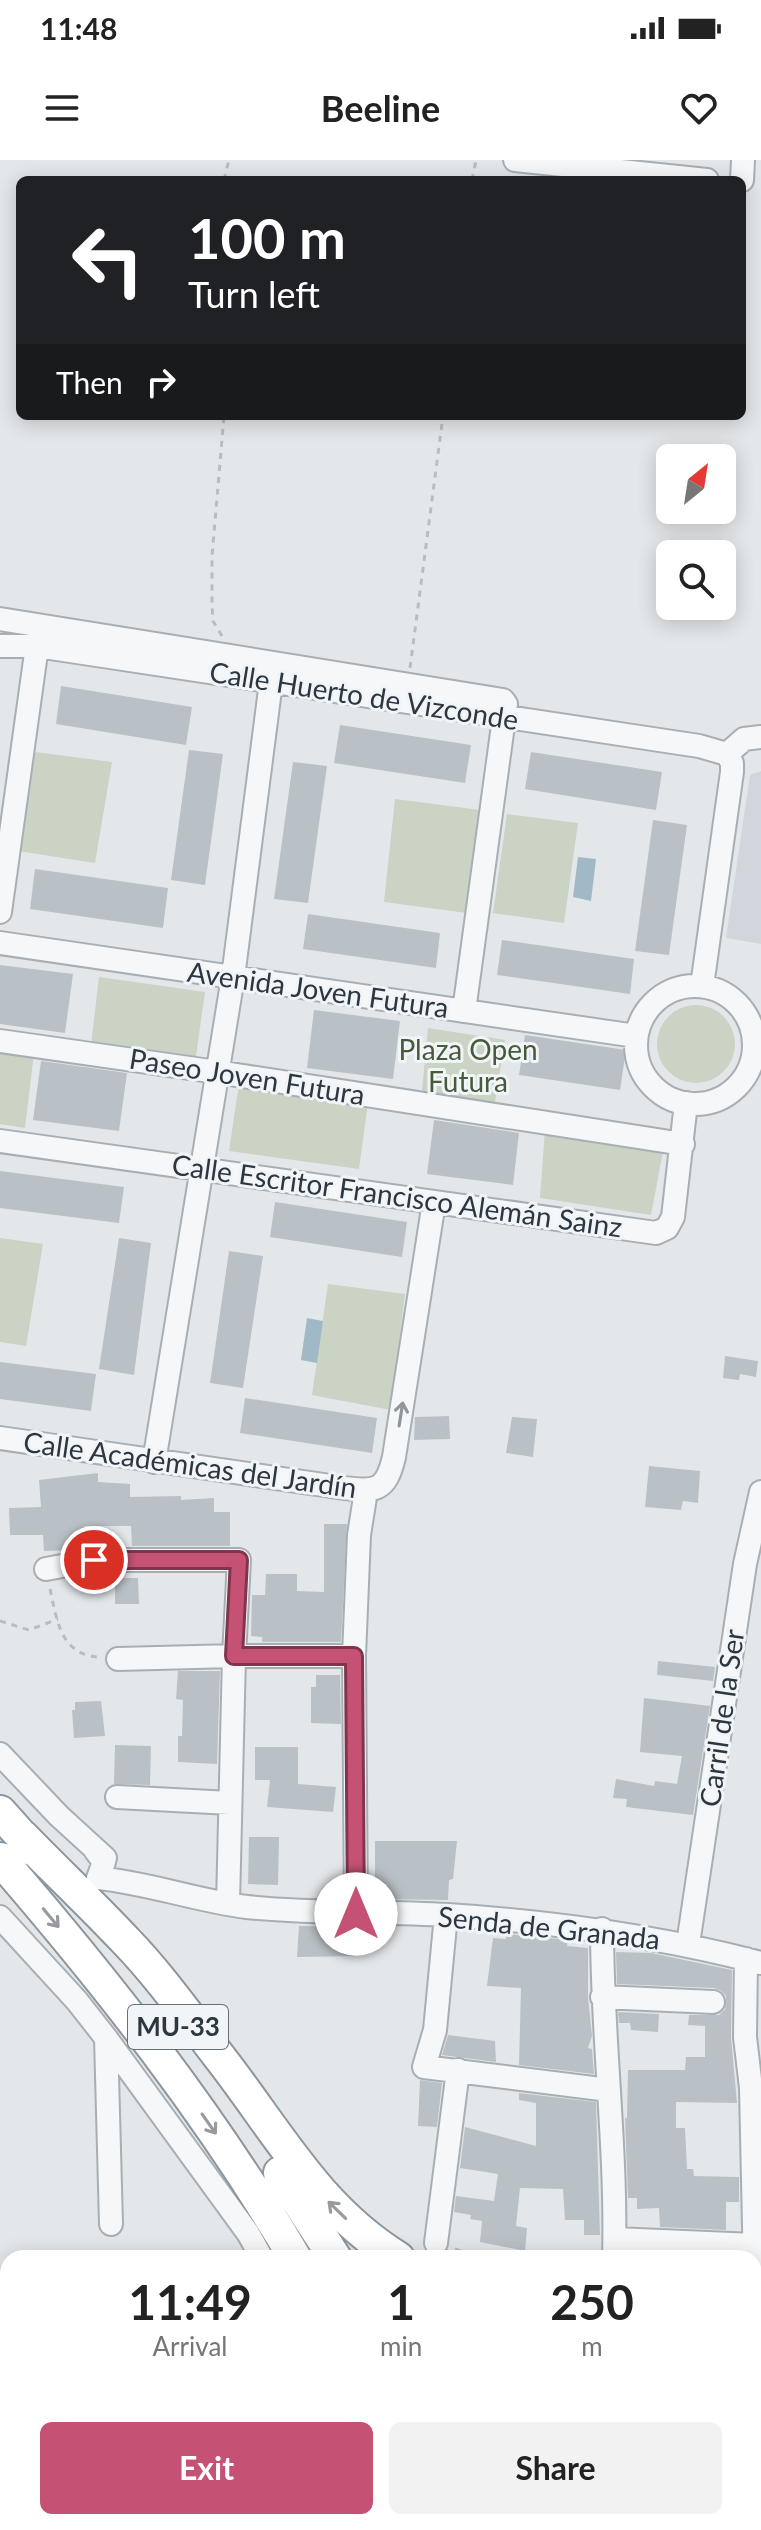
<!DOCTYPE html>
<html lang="en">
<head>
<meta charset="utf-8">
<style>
	:root { --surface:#fff; --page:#f2f2f2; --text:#222; --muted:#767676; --accent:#c55275 }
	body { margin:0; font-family:Lato,sans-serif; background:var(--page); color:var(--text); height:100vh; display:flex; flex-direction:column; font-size:30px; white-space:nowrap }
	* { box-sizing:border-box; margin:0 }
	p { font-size:26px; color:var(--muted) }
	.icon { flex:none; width:44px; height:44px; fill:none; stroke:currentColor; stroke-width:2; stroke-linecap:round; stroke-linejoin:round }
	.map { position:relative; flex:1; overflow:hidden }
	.drawer { position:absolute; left:0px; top:2090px; width:762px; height:280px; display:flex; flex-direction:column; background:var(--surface); border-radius:24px 24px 0 0; box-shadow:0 4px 20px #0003 }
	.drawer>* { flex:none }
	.banner { position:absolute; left:16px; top:16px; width:730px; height:244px; border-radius:12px; box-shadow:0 4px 20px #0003; background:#202124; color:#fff; overflow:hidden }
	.needle { width:52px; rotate:30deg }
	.fabs { position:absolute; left:656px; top:284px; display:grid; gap:16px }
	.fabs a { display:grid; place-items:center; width:80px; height:80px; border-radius:12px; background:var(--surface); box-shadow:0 4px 20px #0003; font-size:40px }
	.pin { position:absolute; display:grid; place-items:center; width:68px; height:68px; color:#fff; margin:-34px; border:4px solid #fff; border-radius:50%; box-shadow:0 2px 8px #0007 }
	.me { position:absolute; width:88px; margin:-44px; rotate:0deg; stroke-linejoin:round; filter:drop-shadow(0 0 6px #0008) }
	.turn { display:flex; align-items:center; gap:28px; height:168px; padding:0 40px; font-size:36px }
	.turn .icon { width:104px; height:104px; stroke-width:2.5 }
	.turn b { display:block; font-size:56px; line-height:68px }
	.then { display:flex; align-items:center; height:76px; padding:0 40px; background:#0003; gap:16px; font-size:30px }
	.eta { display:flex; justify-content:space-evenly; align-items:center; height:136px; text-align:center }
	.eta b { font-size:48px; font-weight:700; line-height:56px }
	.action { display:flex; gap:16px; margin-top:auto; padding:16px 40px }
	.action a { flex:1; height:92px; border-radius:12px; background:var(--accent); color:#fff; font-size:32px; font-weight:700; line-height:92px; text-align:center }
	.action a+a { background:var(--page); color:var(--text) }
	.status { display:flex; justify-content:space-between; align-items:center; height:56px; padding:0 40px; background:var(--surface); direction:ltr }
	.status svg { height:22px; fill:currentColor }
	header { display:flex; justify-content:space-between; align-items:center; height:104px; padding:0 40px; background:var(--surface); font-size:36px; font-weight:700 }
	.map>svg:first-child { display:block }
	.built { fill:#d1d6dc }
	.green { fill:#cad3c4 }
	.water { fill:#a0b9c7 }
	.building { fill:#bac1c6 }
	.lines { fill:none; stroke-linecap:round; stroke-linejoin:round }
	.minor-casing { stroke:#a8afb4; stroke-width:26 }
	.highway-casing { stroke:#8b969f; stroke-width:36 }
	.path { stroke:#b9bdc1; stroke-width:3; stroke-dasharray:6 6; stroke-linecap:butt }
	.minor { stroke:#f5f7f8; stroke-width:22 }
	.highway { stroke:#fff; stroke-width:32 }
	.oneway { stroke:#90979c }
	.oneway2 { stroke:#969ba0 }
	.route-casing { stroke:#80354c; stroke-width:20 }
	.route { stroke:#c55275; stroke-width:14 }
	.labels { text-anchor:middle; stroke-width:6; stroke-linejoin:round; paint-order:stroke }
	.shield { fill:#f2f5f7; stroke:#677078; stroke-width:2 }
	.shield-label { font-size:26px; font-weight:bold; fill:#2c3741 }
	.street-label { font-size:28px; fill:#2c3741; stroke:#f2f5f7 }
	.park-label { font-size:28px; fill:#465b3a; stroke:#f2f5f7 }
</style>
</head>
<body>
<div class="status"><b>11:48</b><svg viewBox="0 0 49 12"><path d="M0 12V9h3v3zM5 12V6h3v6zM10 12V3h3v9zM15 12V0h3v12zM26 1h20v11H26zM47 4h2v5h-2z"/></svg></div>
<header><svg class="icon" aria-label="menu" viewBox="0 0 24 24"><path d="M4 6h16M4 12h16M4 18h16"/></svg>Beeline<svg class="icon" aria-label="heart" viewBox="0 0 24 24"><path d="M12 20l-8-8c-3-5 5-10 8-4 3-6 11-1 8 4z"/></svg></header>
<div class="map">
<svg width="761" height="2370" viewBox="0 0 761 2370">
	<rect width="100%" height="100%" fill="#e3e7ea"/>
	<!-- built -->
	<path class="built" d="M761,611V784L726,778L750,615Z"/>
	<!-- green -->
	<path class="green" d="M35,592L112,602L95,703L18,691Z
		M395,639L480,650L467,753L384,742Z
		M507,654L578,663L564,763L493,753Z
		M99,817L205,832L195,903L91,885Z
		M657 884a39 39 0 1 1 78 0a39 39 0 1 1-78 0Z
		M428,868L505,880L495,942L422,931Z
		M0,889L34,893L25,968L0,964Z
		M239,924L368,943L359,1009L229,991Z
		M545,969L664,986L651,1055L540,1038Z
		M0,1078L43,1084L26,1186L0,1182Z
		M328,1124L405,1134L391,1250L312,1235Z"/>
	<!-- water -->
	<path class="water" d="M578,697L596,699L591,741L573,737Z
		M307,1158L323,1161L317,1203L301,1200Z"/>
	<!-- building -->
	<path class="building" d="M61,526L192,547L186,585L56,564Z
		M340,565L471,585L465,623L334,603Z
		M189,590L223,594L205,725L171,720Z
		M531,592L662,612L656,650L525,629Z
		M293,602L327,606L308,743L274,739Z
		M653,660L687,665L669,795L635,791Z
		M35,709L168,728L163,768L30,749Z
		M308,754L440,773L436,808L303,789Z
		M502,780L634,799L630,834L497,815Z
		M0,805L73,814L65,873L0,864Z
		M314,850L400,861L393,919L307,908Z
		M525,875L626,890L620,930L519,915Z
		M41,901L127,913L119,971L33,960Z
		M434,960L519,973L513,1025L427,1014Z
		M0,1011L124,1027L119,1063L0,1048Z
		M275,1042L407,1062L402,1097L270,1077Z
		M119,1078L151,1083L134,1215L99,1209Z
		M229,1091L263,1096L243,1228L210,1223Z
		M725,1196L758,1201L756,1217L740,1214L739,1220L723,1218Z
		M0,1202L96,1214L91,1251L0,1239Z
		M245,1238L377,1258L372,1293L240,1273Z
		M449,1256L450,1279L414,1280L415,1257Z
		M512,1257L537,1259L533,1297L506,1293Z
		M649,1306L700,1311L698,1343L683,1341L681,1350L645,1347Z
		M98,1313V1322L130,1324V1337L181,1336V1340L214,1338V1352H230V1386H132L131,1366H84L85,1388L71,1390L44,1391L43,1375H10L9,1348L41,1347L39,1320Z
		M324,1364H347L341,1482H262V1477L251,1476L252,1435H265L266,1414H297V1431L324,1432Z
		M115,1418H138L139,1444H115Z
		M658,1501L715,1507L713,1521L657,1515Z
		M178,1511H220L217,1604L178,1602V1576H182L183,1540L176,1539Z
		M316,1515H340L341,1564L311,1563V1527H316Z
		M644,1538L710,1546L693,1655L626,1647L627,1639L613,1638L616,1619L654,1626L655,1621L677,1624L682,1596L640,1592Z
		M101,1541L105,1576L74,1578L72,1550H75V1542Z
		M115,1585L151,1586L150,1625L114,1624Z
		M255,1587H298V1624L336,1627L333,1652L267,1647L270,1620H255Z
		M249,1677H279L278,1725L248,1724Z
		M375,1681H457L453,1719L449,1720L448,1740L375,1739Z
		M299,1766L359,1767L357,1796L297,1797Z
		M507,1774L568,1780L567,1786L588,1788V1837L592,1876L588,1888L592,1889L594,1914L519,1905L521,1828L487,1826L493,1778L506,1779Z
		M616,1792L651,1793L732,1810L731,1877L737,1943L676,1942V1968H685L687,2009H693L694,2016L739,2017V2042H726V2070L660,2067L659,2048L637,2049V2038H628L625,1958H627L628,1910H685L686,1897H705V1866L688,1865L689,1855H719L725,1849L726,1836L721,1831L714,1828L617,1824Z
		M618,1852L659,1854L658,1872L631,1870L630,1863H619Z
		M448,1875L495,1881L496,1902L442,1895Z
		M420,1920L442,1923L437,1967L418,1966Z
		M519,1933L596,1942L600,2075H584V2060H565L563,2029L520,2028L516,2066L527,2068L525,2091L480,2082L482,2061L470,2059L471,2055L454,2052L456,2036L494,2041L498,2014L460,2008L465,1967L536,1986V1943L519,1940Z"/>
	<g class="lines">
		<defs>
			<path id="minor" d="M515,0L707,20
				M742,20L743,0
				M0,459L503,540L506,544L504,558L464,851
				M0,486H37L699,586L727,594
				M727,594L744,579L761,577
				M0,752L37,486
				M0,783L636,876
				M702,826L732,612V603L727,594
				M636 885a59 59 0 1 1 118 0a59 59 0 1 1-118 0Z
				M0,881L217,912L683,984
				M0,981L656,1073L667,1068L673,1057L686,943
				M0,1278L344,1328C376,1332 386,1331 394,1297L434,1042
				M154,1302L233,817L271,522
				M46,1409L94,1400H239L234,1496L228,1744
				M118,1499L234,1496H354
				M0,1594L59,1656L105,1698
				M117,1637L230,1643
				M95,1690L104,1702L98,1718C149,1723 197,1741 247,1747C314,1754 381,1751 448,1755C555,1762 658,1776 761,1803
				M356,1754L354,1496L359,1375L366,1331
				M446,1755L435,1870L424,1907L609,1930
				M0,1757L77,1841L106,1878L248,2073L262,2098
				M602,1769C602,1879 617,1988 614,2098
				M688,1784L745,1404L761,1332
				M746,1799L745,1877L751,1928L755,2112
				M602,1837L713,1842
				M106,1878L111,2064
				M615,2079L754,2085
				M436,2083L458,1910"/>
			<path id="highway" d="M0,1652L34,1690
				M22,1676C56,1711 92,1745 125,1780C160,1816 190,1859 221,1899C277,1971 317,2048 398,2098
				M0,1699C108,1824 211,1955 295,2098
				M280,2013L335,2098
				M754,2219L761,2221
				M754,2316L761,2326
				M433,2362L436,2370
				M472,2362L475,2370
				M332,2370L347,2362
				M523,2370L526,2362"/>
		</defs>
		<!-- minor casing -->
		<use href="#minor" class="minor-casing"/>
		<!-- highway casing -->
		<use href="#highway" class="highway-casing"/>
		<!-- path -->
		<path class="path" d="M224,20L229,0
			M472,20L476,0
			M222,476L213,461L212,444V396L224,256
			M410,508L443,256
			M742,848L761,868
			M50,1429C57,1460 60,1494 98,1497
			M0,1461L29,1470L58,1459
			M455,2089L482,2098"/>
		<!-- minor -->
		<use href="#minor" class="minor"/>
		<!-- highway -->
		<use href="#highway" class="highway"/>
	</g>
	<!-- one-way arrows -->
	<defs><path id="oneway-shaft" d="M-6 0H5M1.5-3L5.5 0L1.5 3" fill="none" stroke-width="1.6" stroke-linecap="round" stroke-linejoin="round" transform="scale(2)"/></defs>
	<use class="oneway" href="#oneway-shaft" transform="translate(401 1254) rotate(-81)"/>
	<g class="oneway2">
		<use href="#oneway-shaft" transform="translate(51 1758) rotate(50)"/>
		<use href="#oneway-shaft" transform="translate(209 1964) rotate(55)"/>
		<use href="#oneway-shaft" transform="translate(337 2050) rotate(-136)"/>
	</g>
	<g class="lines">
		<defs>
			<path id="route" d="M94,1400H239L234,1496H354L356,1754"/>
		</defs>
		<!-- route casing -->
		<use href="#route" class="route-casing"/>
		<!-- route -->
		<use href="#route" class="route"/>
	</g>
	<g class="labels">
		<!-- shield labels -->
		<rect class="shield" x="128" y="1845" width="100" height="44" rx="6"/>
		<g class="shield-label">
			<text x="178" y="1876">MU-33</text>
		</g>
		<!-- street labels -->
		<g class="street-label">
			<text transform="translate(364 536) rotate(9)" y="10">Calle Huerto de Vizconde</text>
			<text transform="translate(318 830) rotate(8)" y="10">Avenida Joven Futura</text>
			<text transform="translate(247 917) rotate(9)" y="10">Paseo Joven Futura</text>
			<text transform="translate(397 1036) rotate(8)" y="10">Calle Escritor Francisco Alemán Sainz</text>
			<text transform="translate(190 1305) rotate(8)" y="10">Calle Académicas del Jardín</text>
			<text transform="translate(722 1558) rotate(-82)" y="10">Carril de la Ser</text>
			<text transform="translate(549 1768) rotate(6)" y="10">Senda de Granada</text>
		</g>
		<!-- park labels -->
		<g class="park-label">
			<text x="468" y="900">Plaza Open<tspan x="468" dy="32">Futura</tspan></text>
		</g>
	</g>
</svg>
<div class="fabs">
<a><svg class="needle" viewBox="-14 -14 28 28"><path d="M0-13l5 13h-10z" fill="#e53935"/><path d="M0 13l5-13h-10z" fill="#767676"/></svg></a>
<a><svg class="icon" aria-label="search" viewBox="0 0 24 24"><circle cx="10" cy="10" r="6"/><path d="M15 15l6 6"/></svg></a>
</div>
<div class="pin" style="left:94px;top:1400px;background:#d93025"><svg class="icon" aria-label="arrive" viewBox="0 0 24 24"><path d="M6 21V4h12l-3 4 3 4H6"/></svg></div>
<svg class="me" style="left:356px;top:1754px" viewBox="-20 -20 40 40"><circle r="19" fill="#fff"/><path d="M0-13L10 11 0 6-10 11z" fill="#c55275"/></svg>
<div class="banner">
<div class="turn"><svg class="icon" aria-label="left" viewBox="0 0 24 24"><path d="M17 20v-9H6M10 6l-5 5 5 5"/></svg><div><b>100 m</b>Turn left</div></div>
<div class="then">Then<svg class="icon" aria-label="right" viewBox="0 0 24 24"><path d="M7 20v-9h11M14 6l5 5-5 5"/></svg></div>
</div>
<section class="drawer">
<div class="eta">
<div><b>11:49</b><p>Arrival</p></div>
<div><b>1</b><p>min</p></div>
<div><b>250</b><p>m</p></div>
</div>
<div class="action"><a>Exit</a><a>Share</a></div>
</section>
</div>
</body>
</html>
